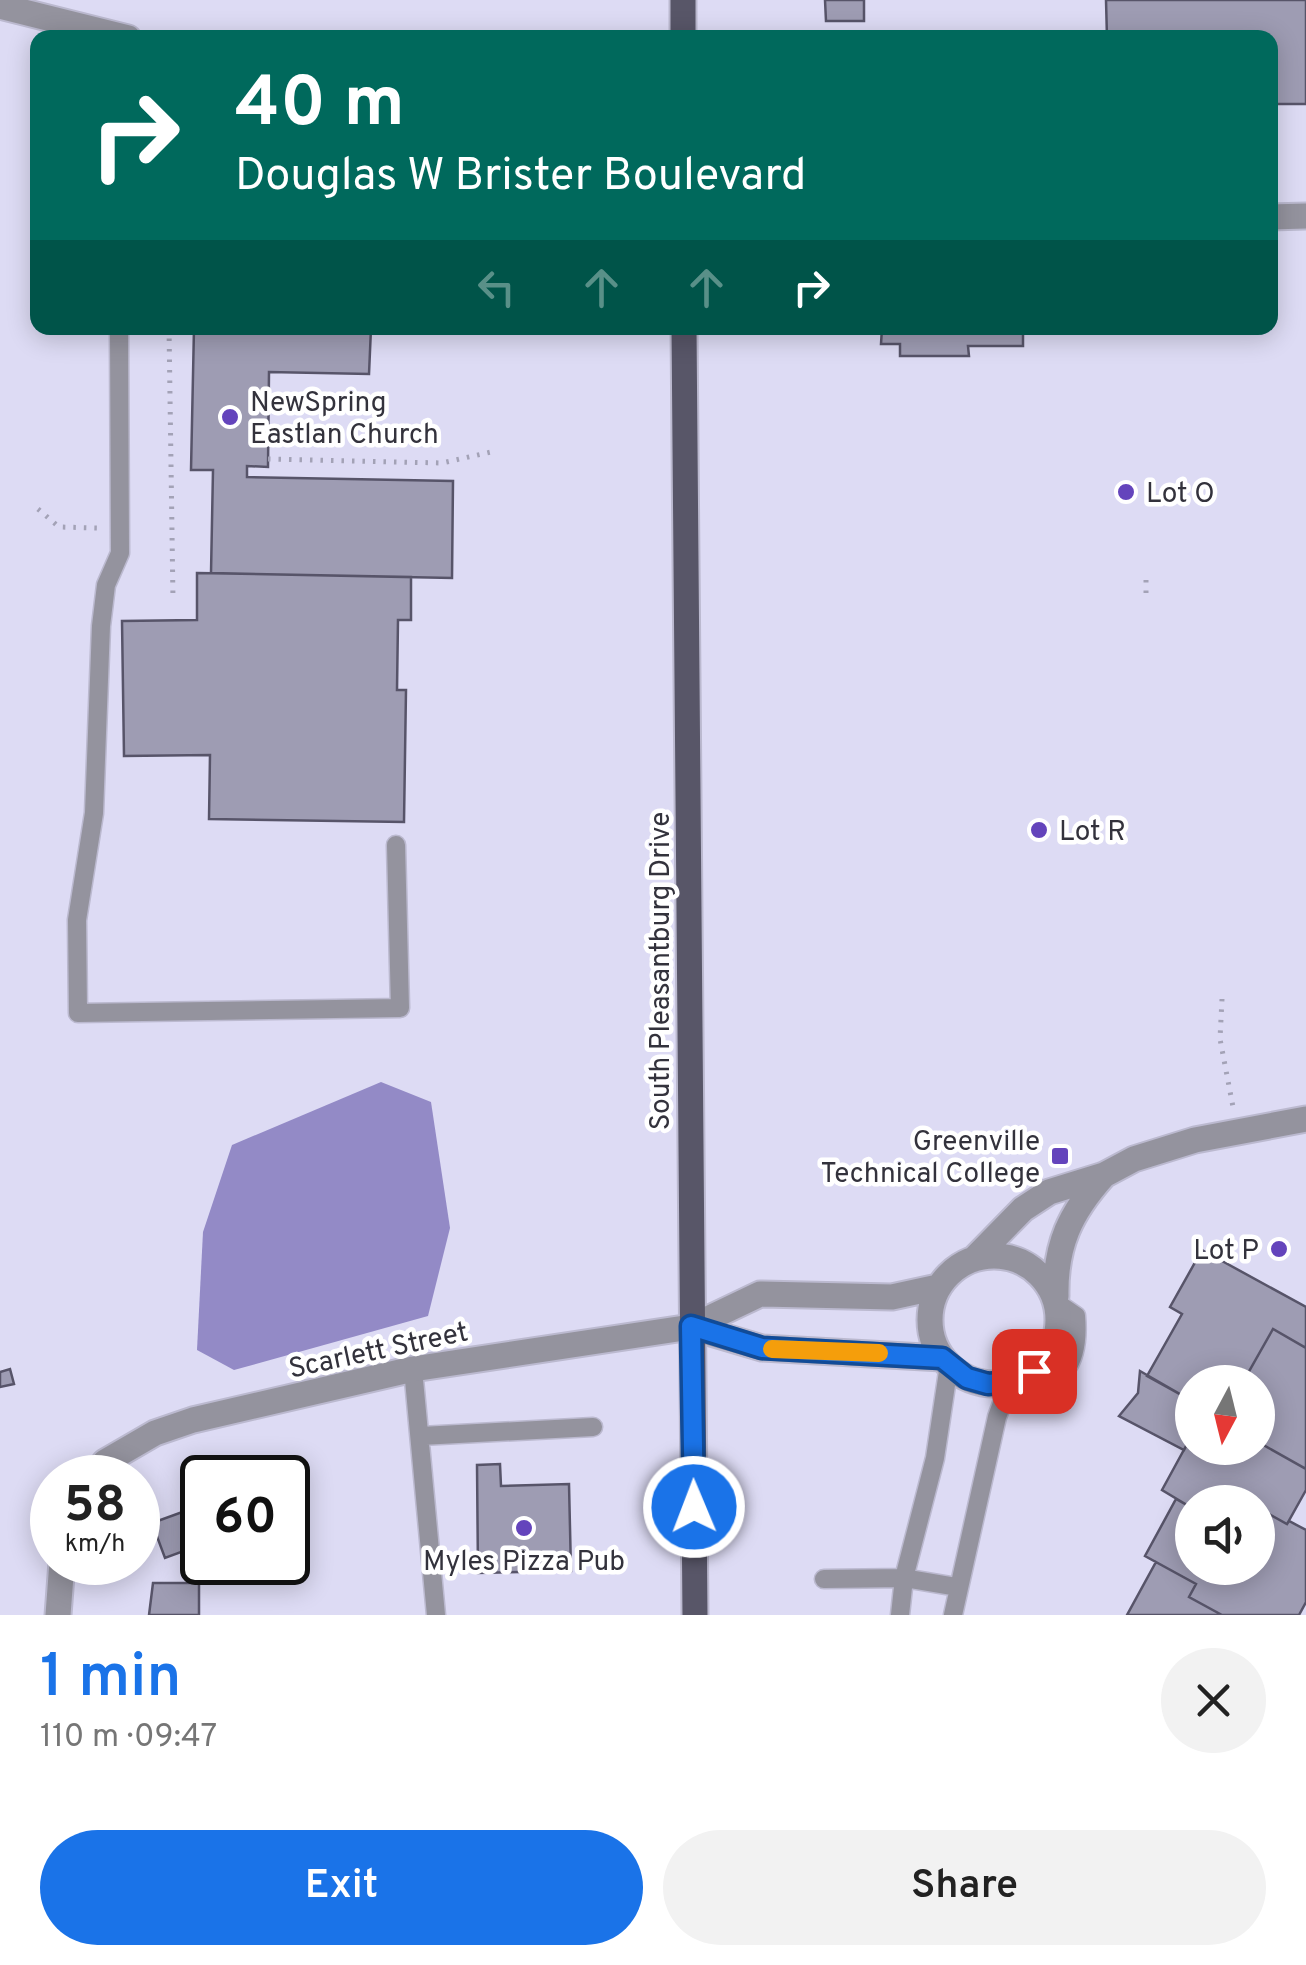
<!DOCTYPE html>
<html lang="en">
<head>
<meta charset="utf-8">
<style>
	:root { --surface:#fff; --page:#f2f2f2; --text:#222; --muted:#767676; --accent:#1a73e8 }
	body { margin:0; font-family:Overpass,sans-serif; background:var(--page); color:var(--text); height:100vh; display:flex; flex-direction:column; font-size:38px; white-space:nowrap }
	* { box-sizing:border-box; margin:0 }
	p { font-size:32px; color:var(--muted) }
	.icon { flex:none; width:55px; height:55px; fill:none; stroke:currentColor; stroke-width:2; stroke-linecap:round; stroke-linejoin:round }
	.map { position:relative; height:1615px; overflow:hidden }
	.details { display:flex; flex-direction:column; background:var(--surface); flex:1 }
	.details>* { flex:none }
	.top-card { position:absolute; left:30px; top:30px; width:1248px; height:305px; border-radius:20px; box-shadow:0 5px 25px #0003; background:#00695c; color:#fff; overflow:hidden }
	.needle { width:65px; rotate:187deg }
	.buttons { position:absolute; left:1175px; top:1365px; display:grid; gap:20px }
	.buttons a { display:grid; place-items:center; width:100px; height:100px; border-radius:50%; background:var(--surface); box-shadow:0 5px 25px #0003; font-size:50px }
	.speed { position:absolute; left:30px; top:1455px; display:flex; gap:20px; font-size:50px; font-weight:700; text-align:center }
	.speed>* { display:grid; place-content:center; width:130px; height:130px; border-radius:50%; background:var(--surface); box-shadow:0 5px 25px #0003; line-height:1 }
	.speed small { font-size:25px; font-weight:400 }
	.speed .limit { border:5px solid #111; border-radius:15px; background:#fff; color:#111 }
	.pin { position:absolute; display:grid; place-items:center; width:85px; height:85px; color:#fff; margin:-42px; border-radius:20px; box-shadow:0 5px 15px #0006 }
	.me { position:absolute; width:110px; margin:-55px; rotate:359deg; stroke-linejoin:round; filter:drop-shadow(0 0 8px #0008) }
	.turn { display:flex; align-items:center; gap:35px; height:210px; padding:0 40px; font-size:45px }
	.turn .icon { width:130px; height:130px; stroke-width:2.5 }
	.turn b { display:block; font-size:70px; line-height:85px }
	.lanes { display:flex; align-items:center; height:95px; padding:0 40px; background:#0003; justify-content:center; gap:50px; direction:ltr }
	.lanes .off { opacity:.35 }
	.round { display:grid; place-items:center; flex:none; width:105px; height:105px; border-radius:52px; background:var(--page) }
	.head { display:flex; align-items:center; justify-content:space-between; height:170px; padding:0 40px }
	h1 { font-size:60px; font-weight:600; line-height:75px; color:var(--accent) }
	.button { display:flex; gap:20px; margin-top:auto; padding:20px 40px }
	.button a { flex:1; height:115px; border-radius:60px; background:var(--accent); color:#fff; font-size:40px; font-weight:600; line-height:115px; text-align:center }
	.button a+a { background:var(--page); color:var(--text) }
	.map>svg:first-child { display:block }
	.water { fill:#938ac6 }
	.building { fill:#9e9cb3; stroke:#575469; stroke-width:2.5 }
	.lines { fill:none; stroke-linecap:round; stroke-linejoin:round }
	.lane-casing { stroke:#bbb9cf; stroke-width:21 }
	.street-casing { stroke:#bbb9cf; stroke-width:29 }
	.primary-casing { stroke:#bbb9cf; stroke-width:29 }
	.path { stroke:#a3a2b6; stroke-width:5; stroke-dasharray:2.5 8; stroke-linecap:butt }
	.lane { stroke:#94939e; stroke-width:18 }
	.street { stroke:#94939e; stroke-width:25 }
	.primary { stroke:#585668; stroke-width:25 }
	.route-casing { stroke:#114b97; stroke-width:25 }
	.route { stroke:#1a73e8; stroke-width:18 }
	.slow { stroke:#f59e0b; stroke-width:18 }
	.poi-dot { fill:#6444bc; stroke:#fff; stroke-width:4 }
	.labels { text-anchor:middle; stroke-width:9; stroke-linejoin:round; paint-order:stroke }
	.poi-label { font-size:28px; fill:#33323c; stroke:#fff; text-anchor:start }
	.street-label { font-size:28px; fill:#33323c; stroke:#fff }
</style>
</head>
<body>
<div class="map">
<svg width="1306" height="1615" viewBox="0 0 1306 1615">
	<rect width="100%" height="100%" fill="#dddbf4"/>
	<!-- water -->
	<path class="water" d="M381,1082L431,1102L450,1228L428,1316L234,1370L197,1350L203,1232L232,1145Z"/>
	<!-- building -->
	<path class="building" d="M825,0H864V21H826Z
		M1106,0H1306V104H1270V38H1107Z
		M194,328H371L369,374L269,372L268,467L247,466V477L453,481L452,578L211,573L213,470H191Z
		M882,328H1023V346H968L969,356H900V344H881Z
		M197,573L411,577V620H398L397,690H406L404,822L209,819L210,755L124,756L122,621L197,620Z
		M1202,1250L1306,1307V1348L1273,1329L1243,1382H1192V1401L1147,1376L1182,1314L1170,1307Z
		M1273,1329L1306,1348V1469L1258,1442V1382H1243Z
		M10,1369L14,1384L0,1387V1372Z
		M1140,1371L1192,1401V1435L1184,1450L1119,1416L1138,1393Z
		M1192,1435V1448H1258V1442L1306,1469V1490L1287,1524L1258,1508V1502H1192V1508L1162,1490Z
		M500,1464L501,1486L569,1484L571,1571L478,1573L477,1465Z
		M202,1497V1552L200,1553L197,1546L165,1558L152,1523L199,1506L196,1499Z
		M1176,1499L1192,1508V1568H1258V1508L1287,1524L1289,1521L1306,1530V1602L1299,1615H1222L1189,1597L1196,1584L1145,1556Z
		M1156,1562L1196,1584L1189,1597L1222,1615H1127Z
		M153,1583H199V1615H149Z"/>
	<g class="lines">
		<defs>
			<path id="lane" d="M119,328L120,553L106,585L101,626L94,813L77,920L78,1013L400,1008L396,845
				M413,1369L436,1615
				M1018,1380C1027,1380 1042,1383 1051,1380C1076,1371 1078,1338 1076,1316L1057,1303
				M421,1436L593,1427
				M824,1579L904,1578L957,1587
				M900,1615L904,1578L935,1458L949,1365
				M953,1615L997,1417L1010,1382"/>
			<path id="street" d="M0,6L128,38
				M1270,217L1306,216
				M930 1320a64 64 0 1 1 128 0a64 64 0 1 1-128 0Z
				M976,1257L1023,1209L1049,1192L1104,1175L1134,1159L1195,1140L1306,1119
				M1056,1296C1055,1245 1070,1213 1104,1175
				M691,1327L762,1348L942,1358
				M94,1478L105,1462L155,1433L193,1420L413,1369L691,1327L760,1294L892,1297L938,1287
				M58,1615L62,1562"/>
			<path id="primary" d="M683,0V38
				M684,328L695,1615"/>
		</defs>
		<!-- lane casing -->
		<use href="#lane" class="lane-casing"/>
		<!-- street casing -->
		<use href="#street" class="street-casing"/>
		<!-- primary casing -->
		<use href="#primary" class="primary-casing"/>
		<!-- path -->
		<path class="path" d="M169,328L173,600
			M268,459L442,463L491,452
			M38,509L59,527L98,528
			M1146,580V599
			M1222,999L1220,1039L1233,1107"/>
		<!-- lane -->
		<use href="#lane" class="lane"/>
		<!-- street -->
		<use href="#street" class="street"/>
		<!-- primary -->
		<use href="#primary" class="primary"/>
	</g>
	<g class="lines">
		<defs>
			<path id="route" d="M694,1507L691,1326L762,1348L942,1358L967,1378L988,1384L1010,1382L1034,1371"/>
		</defs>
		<!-- route casing -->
		<use href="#route" class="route-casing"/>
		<!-- route -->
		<use href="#route" class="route"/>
		<!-- slow -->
		<path class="slow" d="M772,1349L879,1353"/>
	</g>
	<!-- markers -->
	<g class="poi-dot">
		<circle cx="230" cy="417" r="10"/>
		<circle cx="1126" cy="492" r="10"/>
		<circle cx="1039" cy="830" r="10"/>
		<rect x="1050" y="1146" width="20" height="20" rx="5"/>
		<circle cx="1279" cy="1249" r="10"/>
		<circle cx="524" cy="1528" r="10"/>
	</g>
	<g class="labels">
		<!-- poi labels -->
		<g class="poi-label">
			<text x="250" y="411">NewSpring<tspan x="250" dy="32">Eastlan Church</tspan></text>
			<text x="1146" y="502">Lot O</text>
			<text x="1059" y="840">Lot R</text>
			<text x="1040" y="1150" text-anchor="end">Greenville<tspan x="1040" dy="32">Technical College</tspan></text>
			<text x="1259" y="1259" text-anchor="end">Lot P</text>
			<text x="524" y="1570" text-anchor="middle">Myles Pizza Pub</text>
		</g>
		<!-- street labels -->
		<g class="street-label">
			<text transform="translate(659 971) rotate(-90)" y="10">South Pleasantburg Drive</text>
			<text transform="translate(378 1349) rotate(-12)" y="10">Scarlett Street</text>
		</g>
	</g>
</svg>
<div class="buttons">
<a><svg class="needle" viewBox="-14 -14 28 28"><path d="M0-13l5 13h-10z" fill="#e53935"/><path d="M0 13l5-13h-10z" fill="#767676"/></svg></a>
<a><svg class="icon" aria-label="sound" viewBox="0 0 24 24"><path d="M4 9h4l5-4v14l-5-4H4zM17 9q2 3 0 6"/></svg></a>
</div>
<div class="speed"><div>58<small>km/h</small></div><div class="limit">60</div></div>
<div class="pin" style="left:1034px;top:1371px;background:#d93025"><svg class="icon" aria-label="arrive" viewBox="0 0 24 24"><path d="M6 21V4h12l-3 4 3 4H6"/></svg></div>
<svg class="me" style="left:694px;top:1507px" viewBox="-20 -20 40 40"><circle r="17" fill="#1a73e8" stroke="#fff" stroke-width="3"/><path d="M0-11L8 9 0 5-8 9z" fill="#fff"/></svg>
<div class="top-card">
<div class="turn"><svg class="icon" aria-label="right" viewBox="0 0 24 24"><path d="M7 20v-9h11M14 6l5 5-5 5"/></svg><div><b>40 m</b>Douglas W Brister Boulevard</div></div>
<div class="lanes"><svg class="icon off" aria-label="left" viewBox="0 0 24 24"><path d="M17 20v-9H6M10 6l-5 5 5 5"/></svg><svg class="icon off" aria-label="ahead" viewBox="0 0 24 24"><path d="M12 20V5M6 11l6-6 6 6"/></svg><svg class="icon off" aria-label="ahead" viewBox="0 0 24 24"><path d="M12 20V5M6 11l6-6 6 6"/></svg><svg class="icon" aria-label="right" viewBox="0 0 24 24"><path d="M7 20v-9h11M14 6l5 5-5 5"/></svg></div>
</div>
</div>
<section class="details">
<div class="head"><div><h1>1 min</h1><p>110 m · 09:47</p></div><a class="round"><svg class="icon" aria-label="close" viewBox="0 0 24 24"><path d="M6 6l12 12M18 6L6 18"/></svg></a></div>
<div class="button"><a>Exit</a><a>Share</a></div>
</section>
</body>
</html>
